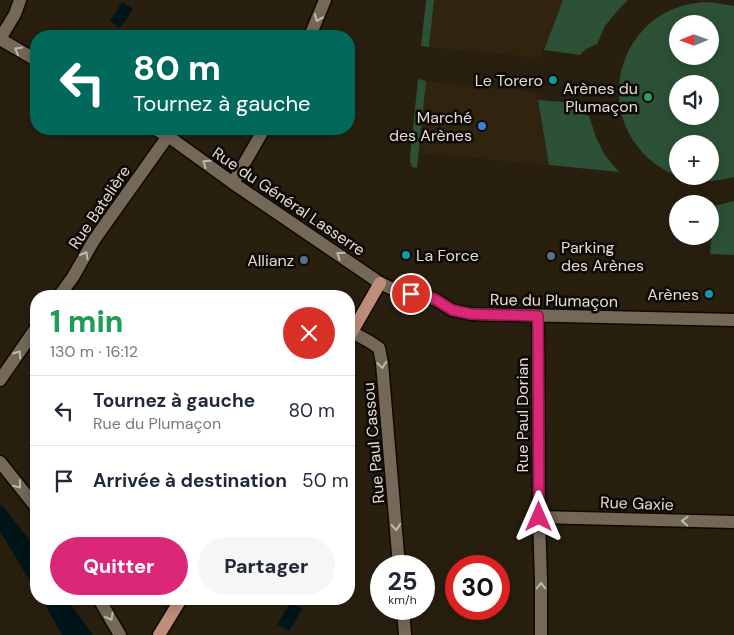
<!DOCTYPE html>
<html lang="fr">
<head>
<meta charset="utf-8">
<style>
	:root { --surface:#fff; --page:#f6f6f7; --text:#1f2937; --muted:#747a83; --line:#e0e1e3; --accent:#db2777 }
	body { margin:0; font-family:"DM Sans",sans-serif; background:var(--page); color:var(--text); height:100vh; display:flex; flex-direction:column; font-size:19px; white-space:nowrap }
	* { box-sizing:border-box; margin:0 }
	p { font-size:16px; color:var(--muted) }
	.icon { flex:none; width:28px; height:28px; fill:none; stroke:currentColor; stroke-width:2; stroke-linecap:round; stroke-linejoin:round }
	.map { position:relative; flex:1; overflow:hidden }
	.drawer { position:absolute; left:30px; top:290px; width:325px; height:315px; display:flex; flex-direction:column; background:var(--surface); border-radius:20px; box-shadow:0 2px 12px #0003 }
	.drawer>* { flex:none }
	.guide { position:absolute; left:30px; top:30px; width:325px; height:105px; border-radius:20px; box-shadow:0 2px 12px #0003; background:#00695c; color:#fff; overflow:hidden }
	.needle { width:32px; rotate:269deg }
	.fabs { position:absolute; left:669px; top:15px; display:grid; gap:10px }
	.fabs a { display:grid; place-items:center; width:50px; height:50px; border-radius:50%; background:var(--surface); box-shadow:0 2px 12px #0003; font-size:25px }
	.speed { position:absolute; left:370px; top:555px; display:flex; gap:10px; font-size:25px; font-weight:700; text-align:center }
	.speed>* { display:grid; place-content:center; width:65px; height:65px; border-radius:50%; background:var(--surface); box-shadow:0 2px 12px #0003; line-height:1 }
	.speed small { font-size:12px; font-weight:400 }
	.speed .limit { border:8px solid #d22; background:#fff; color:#111 }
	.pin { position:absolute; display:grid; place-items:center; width:42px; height:42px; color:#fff; margin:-21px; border:2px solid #fff; border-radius:50%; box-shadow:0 1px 5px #0007 }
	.me { position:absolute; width:55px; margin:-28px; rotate:0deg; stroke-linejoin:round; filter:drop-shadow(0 0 4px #0008) }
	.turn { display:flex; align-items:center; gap:18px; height:105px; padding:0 20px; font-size:22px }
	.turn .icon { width:65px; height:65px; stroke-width:2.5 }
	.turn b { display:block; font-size:35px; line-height:42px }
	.round { display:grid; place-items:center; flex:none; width:52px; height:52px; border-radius:26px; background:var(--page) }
	.summary { display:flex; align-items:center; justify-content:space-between; height:85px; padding:0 20px }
	h1 { font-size:30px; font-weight:800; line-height:38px; color:#1e9e55 }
	.button { display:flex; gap:10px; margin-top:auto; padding:10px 20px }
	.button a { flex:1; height:58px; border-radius:30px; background:var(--accent); color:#fff; font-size:20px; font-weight:800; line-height:58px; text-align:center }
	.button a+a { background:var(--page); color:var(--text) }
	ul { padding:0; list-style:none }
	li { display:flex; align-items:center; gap:15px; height:70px; padding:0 20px; border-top:1px solid var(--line) }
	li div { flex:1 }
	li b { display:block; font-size:19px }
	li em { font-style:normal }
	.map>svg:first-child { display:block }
	.built { fill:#31240f }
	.green { fill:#2c5136; fill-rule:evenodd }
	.water { fill:#001519 }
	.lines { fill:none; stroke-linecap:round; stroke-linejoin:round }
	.minor-casing { stroke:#100800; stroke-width:15 }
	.major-casing { stroke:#100800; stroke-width:15 }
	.minor { stroke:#746958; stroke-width:12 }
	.major { stroke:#bf8e78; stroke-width:12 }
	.oneway { stroke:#c0b9ad }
	.route-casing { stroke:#8e194d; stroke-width:12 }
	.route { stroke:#db2777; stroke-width:9 }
	.culture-dot { fill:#0f9aa8; stroke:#0d0904; stroke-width:2 }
	.leisure-dot { fill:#2e9e5b; stroke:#0d0904; stroke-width:2 }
	.shop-dot { fill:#3f7fe0; stroke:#0d0904; stroke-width:2 }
	.service-dot { fill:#5c6f8a; stroke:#0d0904; stroke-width:2 }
	.labels { text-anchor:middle; stroke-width:5; stroke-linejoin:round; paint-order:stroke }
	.poi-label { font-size:16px; fill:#e1dbd1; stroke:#0d0904; text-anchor:end }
	.street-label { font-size:16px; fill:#e1dbd1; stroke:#0d0904 }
</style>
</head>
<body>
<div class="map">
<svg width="734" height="635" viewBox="0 0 734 635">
	<rect width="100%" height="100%" fill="#281f0f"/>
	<!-- built -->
	<path class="built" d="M434,0H563L540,58L429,47Z
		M426,81L536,92L549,165L418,153Z"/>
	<!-- green -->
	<path class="green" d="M426,0H434L429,47L421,46Z
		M563,0H628L619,9L605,26L597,44L586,49L580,55L544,50Z
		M705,2L716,3L734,6V177C715,182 697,183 679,176H710V144H678L677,176C662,170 648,160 638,147C604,105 617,39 665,13C678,6 691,3 705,2ZM678,24H710V56H678ZM678,84H710V116H678Z
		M418,79L426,81L417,168L412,167L410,161V157Z
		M538,100L575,103C578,110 582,113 589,116L596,137L604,154L619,172L549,165Z
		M734,201V255L710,254L714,206Z"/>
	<!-- water -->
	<path class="water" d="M122,2L133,9L120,28L110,21Z
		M2,505L31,542L36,551V591L0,531V507Z
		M42,599H67L93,635H62Z
		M291,602L302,609L289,631L277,624Z"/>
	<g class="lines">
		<defs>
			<path id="minor" d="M310,36L325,0
				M0,39L15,14L20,0
				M0,39L36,60
				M155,129L168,136L233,183L380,283L403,294L425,295L438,301L452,310L471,314L734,320
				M233,183L264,129
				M59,296L73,277L94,240L168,136
				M538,316L539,517L541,581V635
				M352,332L370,342L379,348L382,363L399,566
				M0,380L36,328
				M0,462L36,507
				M539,517L734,522
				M99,599L120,635
				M403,609L405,635"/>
			<path id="major" d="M349,337L380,283
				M159,635L181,599"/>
		</defs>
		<!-- minor casing -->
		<use href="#minor" class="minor-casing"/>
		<!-- major casing -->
		<use href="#major" class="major-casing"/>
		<!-- minor -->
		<use href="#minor" class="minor"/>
		<!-- major -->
		<use href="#major" class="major"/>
	</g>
	<!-- one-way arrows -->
	<defs><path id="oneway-chevron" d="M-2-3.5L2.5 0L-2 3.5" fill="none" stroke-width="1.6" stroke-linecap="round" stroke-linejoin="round" transform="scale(1.25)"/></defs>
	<g class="oneway">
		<use href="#oneway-chevron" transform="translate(318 18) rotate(112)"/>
		<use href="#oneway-chevron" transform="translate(18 50) rotate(-150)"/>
		<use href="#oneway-chevron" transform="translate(206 163) rotate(-145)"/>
		<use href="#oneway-chevron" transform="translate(85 255) rotate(-60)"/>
		<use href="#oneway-chevron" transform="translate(340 255) rotate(-147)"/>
		<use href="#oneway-chevron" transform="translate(18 354) rotate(-55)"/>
		<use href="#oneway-chevron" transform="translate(382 365) rotate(82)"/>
		<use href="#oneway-chevron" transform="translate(18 485) rotate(51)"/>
		<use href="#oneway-chevron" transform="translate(685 521) rotate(-178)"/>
		<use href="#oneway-chevron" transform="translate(396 527) rotate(85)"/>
		<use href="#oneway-chevron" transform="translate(541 586) rotate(-90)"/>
		<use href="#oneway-chevron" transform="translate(110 617) rotate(61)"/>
	</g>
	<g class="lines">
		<defs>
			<path id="route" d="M411,294L425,295L438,301L452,310L471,314L538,316L539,517"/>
		</defs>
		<!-- route casing -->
		<use href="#route" class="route-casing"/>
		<!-- route -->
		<use href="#route" class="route"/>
	</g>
	<!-- markers -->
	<g class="culture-dot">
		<circle cx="553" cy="80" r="5"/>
		<circle cx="406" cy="255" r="5"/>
		<circle cx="709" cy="294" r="5"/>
	</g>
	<circle class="leisure-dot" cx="648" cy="97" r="5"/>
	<circle class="shop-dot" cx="482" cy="126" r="5"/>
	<g class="service-dot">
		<circle cx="551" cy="256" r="5"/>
		<circle cx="304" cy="260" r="5"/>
	</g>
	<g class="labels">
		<!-- poi labels -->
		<g class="poi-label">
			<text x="543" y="86">Le Torero</text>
			<text x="638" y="94">Arènes du<tspan x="638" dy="18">Plumaçon</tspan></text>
			<text x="472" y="123">Marché<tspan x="472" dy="18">des Arènes</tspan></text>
			<text x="561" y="253" text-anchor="start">Parking<tspan x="561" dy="18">des Arènes</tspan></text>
			<text x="416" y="261" text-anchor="start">La Force</text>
			<text x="294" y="266">Allianz</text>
			<text x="699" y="300">Arènes</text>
		</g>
		<!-- street labels -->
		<g class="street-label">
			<text transform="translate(289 201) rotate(34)" y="6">Rue du Général Lasserre</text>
			<text transform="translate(99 207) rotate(-56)" y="6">Rue Batelière</text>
			<text transform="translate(554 300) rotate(1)" y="6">Rue du Plumaçon</text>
			<text transform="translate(522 415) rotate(-90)" y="6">Rue Paul Dorian</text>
			<text transform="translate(373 443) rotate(-95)" y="6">Rue Paul Cassou</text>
			<text transform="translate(637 503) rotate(2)" y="6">Rue Gaxie</text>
		</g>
	</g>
</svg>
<div class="fabs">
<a><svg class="needle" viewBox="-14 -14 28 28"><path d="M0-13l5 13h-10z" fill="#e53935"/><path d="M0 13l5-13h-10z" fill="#747a83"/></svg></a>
<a><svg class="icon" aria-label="sound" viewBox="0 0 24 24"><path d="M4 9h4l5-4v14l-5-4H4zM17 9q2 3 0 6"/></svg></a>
<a>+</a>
<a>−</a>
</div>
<div class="speed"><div>25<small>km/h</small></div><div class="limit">30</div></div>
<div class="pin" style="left:411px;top:294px;background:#d93025"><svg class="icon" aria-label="arrive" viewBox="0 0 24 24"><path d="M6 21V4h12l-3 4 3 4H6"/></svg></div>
<svg class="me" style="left:539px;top:517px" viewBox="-20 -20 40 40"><path d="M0-17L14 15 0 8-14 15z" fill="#db2777" stroke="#fff" stroke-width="4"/></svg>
<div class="guide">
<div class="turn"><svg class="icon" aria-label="left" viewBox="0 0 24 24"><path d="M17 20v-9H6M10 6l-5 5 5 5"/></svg><div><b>80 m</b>Tournez à gauche</div></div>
</div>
<section class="drawer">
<div class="summary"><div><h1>1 min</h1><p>130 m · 16:12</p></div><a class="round" style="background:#d93025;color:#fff"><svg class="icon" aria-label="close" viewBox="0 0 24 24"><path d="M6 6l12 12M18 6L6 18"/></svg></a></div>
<ul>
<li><svg class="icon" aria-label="left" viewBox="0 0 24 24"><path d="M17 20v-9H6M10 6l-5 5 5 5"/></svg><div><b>Tournez à gauche</b><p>Rue du Plumaçon</p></div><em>80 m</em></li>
<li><svg class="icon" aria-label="arrive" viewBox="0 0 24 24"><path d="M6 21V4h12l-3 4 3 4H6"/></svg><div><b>Arrivée à destination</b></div><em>50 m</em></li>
</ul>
<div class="button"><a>Quitter</a><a>Partager</a></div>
</section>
</div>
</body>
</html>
